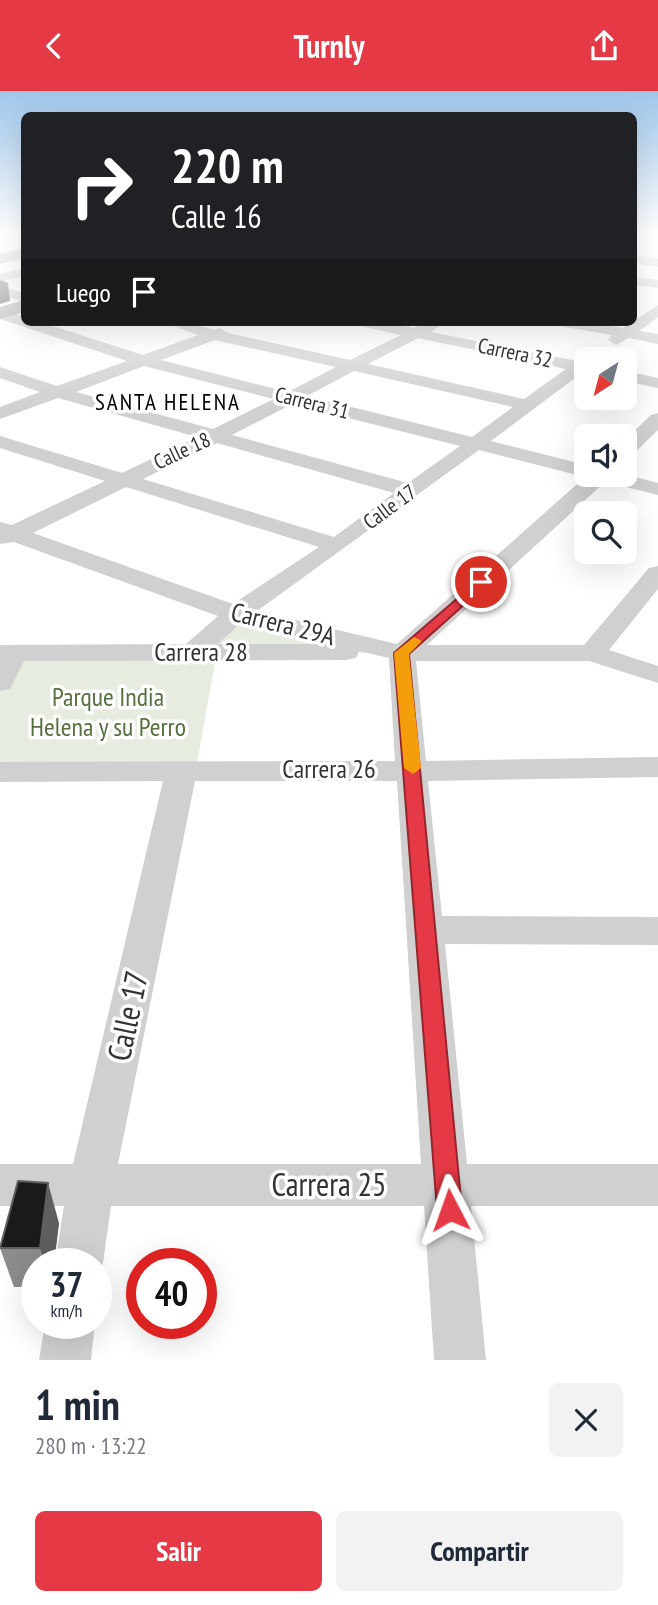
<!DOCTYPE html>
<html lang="es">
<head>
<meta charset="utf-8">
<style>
	:root { --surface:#fff; --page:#f2f2f3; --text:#1f2937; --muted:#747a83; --accent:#e63946 }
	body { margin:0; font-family:"PT Sans Narrow",sans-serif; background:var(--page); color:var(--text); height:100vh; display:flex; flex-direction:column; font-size:26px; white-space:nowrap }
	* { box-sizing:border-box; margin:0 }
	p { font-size:23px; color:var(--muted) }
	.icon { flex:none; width:38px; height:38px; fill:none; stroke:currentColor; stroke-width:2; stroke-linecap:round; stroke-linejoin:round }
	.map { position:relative; height:1269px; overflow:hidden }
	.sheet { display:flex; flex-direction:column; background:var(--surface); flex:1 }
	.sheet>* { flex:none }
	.banner { position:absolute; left:21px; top:21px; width:616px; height:214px; border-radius:10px; box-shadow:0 7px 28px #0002; background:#202124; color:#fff; overflow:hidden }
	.needle { width:46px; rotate:216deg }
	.controls { position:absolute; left:574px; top:256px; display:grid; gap:14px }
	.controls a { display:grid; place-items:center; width:63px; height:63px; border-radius:10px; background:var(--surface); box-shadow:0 7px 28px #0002; font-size:35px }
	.speed { position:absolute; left:21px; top:1157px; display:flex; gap:14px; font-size:35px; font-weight:700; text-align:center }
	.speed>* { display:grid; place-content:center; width:91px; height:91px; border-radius:50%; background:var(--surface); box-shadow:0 7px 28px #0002; line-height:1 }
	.speed small { font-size:18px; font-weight:400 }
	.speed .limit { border:10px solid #d22; background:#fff; color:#111 }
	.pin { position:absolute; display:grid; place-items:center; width:60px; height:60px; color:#fff; margin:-30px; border:4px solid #fff; border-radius:50%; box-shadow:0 2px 7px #0007 }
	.me { position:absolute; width:77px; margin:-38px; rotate:356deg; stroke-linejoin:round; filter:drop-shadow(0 0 5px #0008) }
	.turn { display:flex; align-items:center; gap:24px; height:147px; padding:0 35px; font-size:32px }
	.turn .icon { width:91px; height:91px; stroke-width:2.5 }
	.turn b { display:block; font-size:49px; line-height:60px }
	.then { display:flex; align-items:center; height:66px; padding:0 35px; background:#0003; gap:14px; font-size:26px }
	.round { display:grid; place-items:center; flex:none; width:74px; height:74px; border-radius:10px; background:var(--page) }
	.summary { display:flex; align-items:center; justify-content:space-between; height:119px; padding:0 35px }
	h1 { font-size:42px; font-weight:600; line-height:52px }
	.primary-button { display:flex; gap:14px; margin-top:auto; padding:14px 35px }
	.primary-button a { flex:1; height:80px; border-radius:10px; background:var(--accent); color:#fff; font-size:28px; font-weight:600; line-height:80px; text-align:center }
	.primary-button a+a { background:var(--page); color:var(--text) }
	header { display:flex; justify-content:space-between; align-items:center; height:91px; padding:0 35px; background:var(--accent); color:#fff; font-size:32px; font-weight:600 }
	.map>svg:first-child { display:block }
	.green { fill:#e6ecdf }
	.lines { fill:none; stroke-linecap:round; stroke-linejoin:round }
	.minor { fill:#d0d0d0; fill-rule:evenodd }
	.major { fill:#ababab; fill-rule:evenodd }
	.wall { fill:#8c8c8c }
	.shaded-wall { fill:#5f5f5f }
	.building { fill:#1a1a1a; stroke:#5f5f5f; stroke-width:2 }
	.route { fill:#e63946; stroke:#96252e; stroke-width:2 }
	.slow { fill:#f59e0b }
	.labels { text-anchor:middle; stroke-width:7; stroke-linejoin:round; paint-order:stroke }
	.far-street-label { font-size:21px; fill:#333; stroke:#fff }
	.far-neighbourhood-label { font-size:23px; letter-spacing:2px; fill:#000; stroke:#fff }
	.street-label { font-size:26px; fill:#333; stroke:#fff }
	.park-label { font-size:26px; fill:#56703f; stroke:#fff }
	.near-street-label { font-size:32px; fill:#333; stroke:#fff }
</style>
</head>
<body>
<header><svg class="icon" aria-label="back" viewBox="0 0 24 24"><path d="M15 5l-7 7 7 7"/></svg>Turnly<svg class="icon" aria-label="share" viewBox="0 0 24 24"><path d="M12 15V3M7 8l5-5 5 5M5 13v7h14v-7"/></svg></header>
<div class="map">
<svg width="658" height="1269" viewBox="0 0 658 1269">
	<rect width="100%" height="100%" fill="#fff"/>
	<!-- green -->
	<path class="green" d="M236,523L402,562L217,560L196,678L0,681V592L14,562L195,560Z"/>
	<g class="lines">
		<!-- minor -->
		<path class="minor" d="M634,164L658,168V176L634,172Z
			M24,177V185L0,191V183Z
			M634,186L658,189V197L634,194Z
			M0,195L24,202V211L0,204Z
			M658,214V226L639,240L658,243V253L629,247L616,254L608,249L612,244L565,236L557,231H591L623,237Z
			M0,218L24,226V231H40L143,264L198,244L163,231H187L214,239L220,237L228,242L350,269L401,244L356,234L353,231H384L414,237L426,231H446L431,241L577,270L592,267L586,268V282L583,281L491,350L586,374V383H624L658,392V404L605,391L427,554H584L649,477L658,475V498L609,559L658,575V592L589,570H416L426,670L658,666V686L428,690L442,825L658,826V854L445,853L467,1073H658V1115H471L486,1269H434L424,1115H111L103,1172L96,1189V1172H55L64,1115H0V1073H73L163,690L0,691V671L395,670L389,567L359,560L356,567L346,569L24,570L10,598L0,600V554L186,553L218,525L14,451L0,453V431L12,434L105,390L0,357V345L122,382L197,346L58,307L0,328V316L40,301L0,287V276L57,295L127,270L0,228ZM418,247L566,278L524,308L368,273ZM215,249L336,276L288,301L161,269ZM144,275L274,308L213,338L76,301ZM354,280L513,316L472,346L307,305ZM292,313L460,355L408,392L232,344ZM217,352L394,402L334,446L143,388ZM479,359L585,386L397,553L257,520ZM126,396L319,456L233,513L33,442ZM241,532L329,553H218ZM195,690H397L421,1073H118Z
			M625,280L658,287V297L625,290Z
			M658,322V339L632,364L625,366V349L651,324Z
			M45,1232H95L91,1269H39Z"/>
		<!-- major -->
		<path class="major" d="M24,157V167L0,173V163Z
			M24,209V221L0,228V216Z"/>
	</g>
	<!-- wall -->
	<path class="wall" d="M59,1132L54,1172H37V1196H14L0,1157Z"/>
	<!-- shaded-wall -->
	<path class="shaded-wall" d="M8,193L10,210L0,213V194Z
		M48,1092L59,1132L54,1172H45L40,1157Z"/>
	<!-- building -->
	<path class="building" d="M0,190L8,193L0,194Z
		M18,1090L48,1092L40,1157H0Z"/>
	<!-- sky -->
	<linearGradient id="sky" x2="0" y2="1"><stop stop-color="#9ec6ea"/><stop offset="0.44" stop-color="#fff"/><stop offset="1" stop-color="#fff" stop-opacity="0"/></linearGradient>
	<rect width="658" height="320" fill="url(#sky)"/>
	<!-- route -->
	<path class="route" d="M481,487L488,491L486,494L409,563L462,1119L458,1128L450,1131L441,1128L437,1119L394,562Z"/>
	<!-- slow -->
	<path class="slow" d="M414,546L422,550L409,563L421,677L413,683L404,677L394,562Z"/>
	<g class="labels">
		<!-- far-street labels -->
		<g class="far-street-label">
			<text transform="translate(515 262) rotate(12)" y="7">Carrera 32</text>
			<text transform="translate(312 312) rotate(14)" y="7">Carrera 31</text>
			<text transform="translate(182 360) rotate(-25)" y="7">Calle 18</text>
			<text transform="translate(390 416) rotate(-36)" y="7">Calle 17</text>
		</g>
		<!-- far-neighbourhood labels -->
		<g class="far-neighbourhood-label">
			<text x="168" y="319">SANTA HELENA</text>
		</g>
		<!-- street labels -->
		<g class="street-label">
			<text transform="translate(283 533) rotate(14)" y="9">Carrera 29A</text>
			<text x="201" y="570">Carrera 28</text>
			<text x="329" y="687">Carrera 26</text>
		</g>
		<!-- park labels -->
		<g class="park-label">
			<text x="108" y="615">Parque India<tspan x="108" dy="30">Helena y su Perro</tspan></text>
		</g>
		<!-- near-street labels -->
		<g class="near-street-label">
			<text transform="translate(128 925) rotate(-78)" y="11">Calle 17</text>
			<text x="329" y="1105">Carrera 25</text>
		</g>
	</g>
</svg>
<div class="controls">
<a><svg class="needle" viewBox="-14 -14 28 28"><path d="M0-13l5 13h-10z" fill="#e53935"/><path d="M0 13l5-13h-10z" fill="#747a83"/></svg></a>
<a><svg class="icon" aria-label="sound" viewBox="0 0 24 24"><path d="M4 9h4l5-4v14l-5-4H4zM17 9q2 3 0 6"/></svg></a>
<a><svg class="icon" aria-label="search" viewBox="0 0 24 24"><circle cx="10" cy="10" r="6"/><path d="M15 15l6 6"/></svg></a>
</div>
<div class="speed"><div>37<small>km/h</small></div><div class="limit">40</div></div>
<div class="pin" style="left:481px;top:491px;background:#d93025"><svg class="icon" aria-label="arrive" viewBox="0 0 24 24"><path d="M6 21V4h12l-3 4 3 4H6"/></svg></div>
<svg class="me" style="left:450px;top:1119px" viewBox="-20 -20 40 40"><path d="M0-17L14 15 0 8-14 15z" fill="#e63946" stroke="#fff" stroke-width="4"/></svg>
<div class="banner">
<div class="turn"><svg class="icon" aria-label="right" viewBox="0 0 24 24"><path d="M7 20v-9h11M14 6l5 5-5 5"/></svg><div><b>220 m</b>Calle 16</div></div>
<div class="then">Luego<svg class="icon" aria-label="arrive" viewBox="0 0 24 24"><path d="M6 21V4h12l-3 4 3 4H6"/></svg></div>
</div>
</div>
<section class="sheet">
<div class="summary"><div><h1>1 min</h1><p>280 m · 13:22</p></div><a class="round"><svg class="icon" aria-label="close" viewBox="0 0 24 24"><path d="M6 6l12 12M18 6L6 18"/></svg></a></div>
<div class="primary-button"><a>Salir</a><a>Compartir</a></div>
</section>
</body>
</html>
